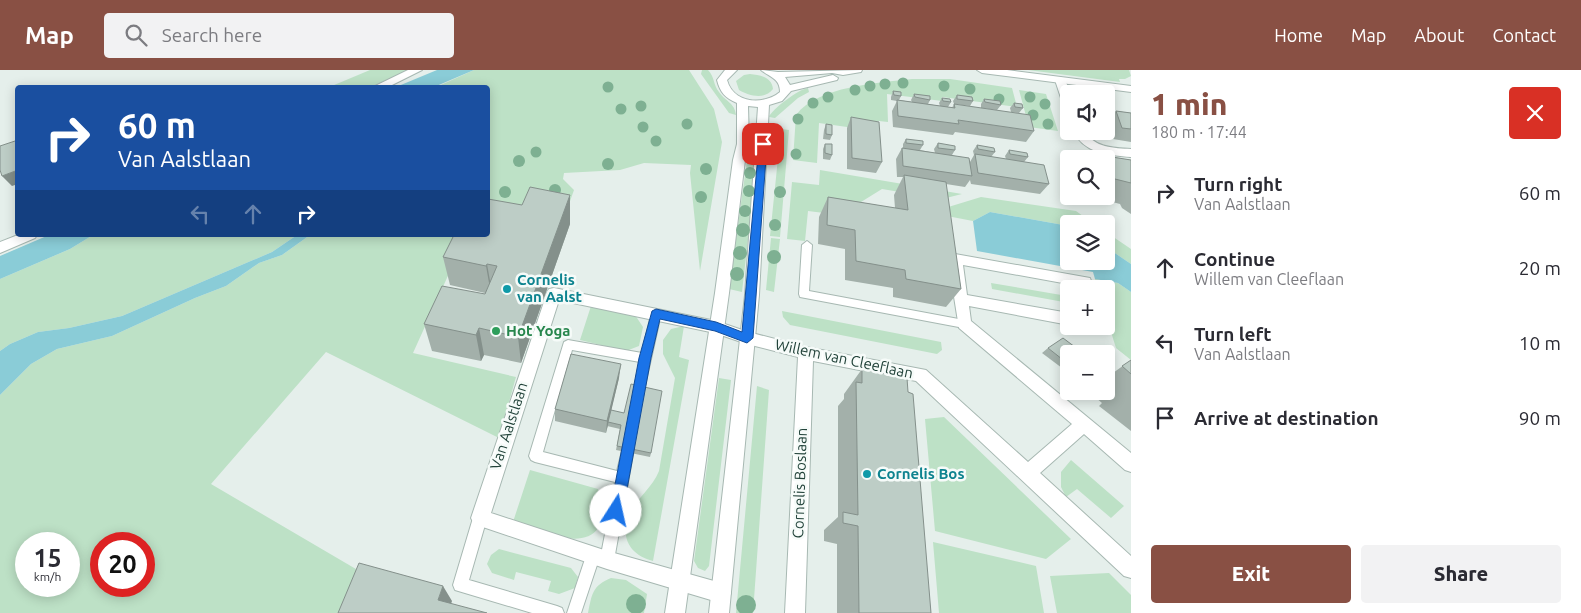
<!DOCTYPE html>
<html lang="en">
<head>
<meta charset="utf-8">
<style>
	:root { --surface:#fff; --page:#f2f2f3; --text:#2b2b33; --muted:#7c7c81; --accent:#895044 }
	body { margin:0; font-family:Ubuntu,sans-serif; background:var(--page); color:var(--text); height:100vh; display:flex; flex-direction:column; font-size:19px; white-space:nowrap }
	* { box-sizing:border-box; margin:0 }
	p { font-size:16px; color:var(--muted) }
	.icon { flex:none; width:28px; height:28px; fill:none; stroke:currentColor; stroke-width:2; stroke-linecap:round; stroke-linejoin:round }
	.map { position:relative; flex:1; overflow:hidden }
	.drawer { display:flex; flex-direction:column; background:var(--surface); width:450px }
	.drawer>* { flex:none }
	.top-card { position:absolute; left:15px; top:15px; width:475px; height:152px; border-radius:5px; box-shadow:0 2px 12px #0003; background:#1a4fa0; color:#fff; overflow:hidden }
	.fabs { position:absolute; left:1060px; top:15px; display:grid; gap:10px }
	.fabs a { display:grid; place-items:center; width:55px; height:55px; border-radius:5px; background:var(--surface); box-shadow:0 2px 12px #0003; font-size:25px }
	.speed { position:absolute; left:15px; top:462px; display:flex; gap:10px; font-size:25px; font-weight:700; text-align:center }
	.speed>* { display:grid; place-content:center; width:65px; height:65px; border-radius:50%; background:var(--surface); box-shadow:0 2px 12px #0003; line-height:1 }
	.speed small { font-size:12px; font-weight:400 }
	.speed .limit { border:8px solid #d22; background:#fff; color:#111 }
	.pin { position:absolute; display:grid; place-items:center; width:42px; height:42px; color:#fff; margin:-21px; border-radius:10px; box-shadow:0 2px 8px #0006 }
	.me { position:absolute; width:55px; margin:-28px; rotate:10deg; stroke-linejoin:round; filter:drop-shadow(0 0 4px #0008) }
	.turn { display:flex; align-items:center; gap:18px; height:105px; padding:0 20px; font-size:22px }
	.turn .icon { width:65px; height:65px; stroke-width:2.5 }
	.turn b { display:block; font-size:35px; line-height:42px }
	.lanes { display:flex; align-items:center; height:48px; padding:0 20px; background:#0003; justify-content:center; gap:25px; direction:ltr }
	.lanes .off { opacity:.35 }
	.round { display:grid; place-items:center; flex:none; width:52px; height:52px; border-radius:5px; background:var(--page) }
	.summary { display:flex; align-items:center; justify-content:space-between; height:85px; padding:0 20px }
	h1 { font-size:30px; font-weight:800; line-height:38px; color:var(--accent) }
	.primary-button { display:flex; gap:10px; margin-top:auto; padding:10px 20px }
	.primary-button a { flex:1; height:58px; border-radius:5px; background:var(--accent); color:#fff; font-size:20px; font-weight:800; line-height:58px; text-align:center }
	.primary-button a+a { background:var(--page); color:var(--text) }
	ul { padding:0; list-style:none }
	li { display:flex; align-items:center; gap:15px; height:75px; padding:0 20px }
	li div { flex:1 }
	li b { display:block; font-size:19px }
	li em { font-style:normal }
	header { display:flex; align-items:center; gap:30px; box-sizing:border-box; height:70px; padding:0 25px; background:var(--accent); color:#fff }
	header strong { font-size:24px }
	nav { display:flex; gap:28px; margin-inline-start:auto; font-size:18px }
	.search { width:350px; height:45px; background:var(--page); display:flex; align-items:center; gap:12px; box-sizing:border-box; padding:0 18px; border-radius:5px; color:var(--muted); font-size:19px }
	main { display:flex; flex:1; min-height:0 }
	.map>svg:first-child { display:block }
	.green { fill:#bde1c6; fill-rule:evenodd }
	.water { fill:#8accd7 }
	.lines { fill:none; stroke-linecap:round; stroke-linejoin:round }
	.service-casing { stroke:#a7b8b2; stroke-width:2 }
	.minor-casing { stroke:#a7b8b2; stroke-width:2 }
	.tertiary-casing { stroke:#a7b8b2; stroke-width:2 }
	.service { fill:#fff; fill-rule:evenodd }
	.minor { fill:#fff; fill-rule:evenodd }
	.tertiary { fill:#fff; fill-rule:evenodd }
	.tree { fill:#7eb092 }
	.wall { fill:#a3b0aa }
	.shaded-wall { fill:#84908b }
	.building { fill:#bdcdc6; stroke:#84908b }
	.route { fill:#1a73e8; stroke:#114b97 }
	.culture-dot { fill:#0f9aa8; stroke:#f6fbf9; stroke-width:2 }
	.leisure-dot { fill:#2e9e5b; stroke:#f6fbf9; stroke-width:2 }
	.labels { text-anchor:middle; stroke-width:5; stroke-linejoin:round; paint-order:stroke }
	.culture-label { font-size:15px; font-weight:bold; fill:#0d838f; stroke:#f6fbf9; text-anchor:start }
	.leisure-label { font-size:15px; font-weight:bold; fill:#27864d; stroke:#f6fbf9; text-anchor:start }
	.street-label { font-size:15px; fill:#22433a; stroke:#f6fbf9 }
</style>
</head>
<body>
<header>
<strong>Map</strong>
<div class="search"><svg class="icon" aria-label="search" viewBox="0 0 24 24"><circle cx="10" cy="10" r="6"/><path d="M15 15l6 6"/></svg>Search here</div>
<nav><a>Home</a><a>Map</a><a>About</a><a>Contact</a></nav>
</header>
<main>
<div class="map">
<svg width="1131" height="543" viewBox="0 0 1131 543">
	<rect width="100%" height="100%" fill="#e5efeb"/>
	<!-- green -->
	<path class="green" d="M370,0H411L370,17L327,18Z
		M474,0H689L714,39L722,72L700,201L690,103L691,95L644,93L620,100L564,103L563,109L574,120L564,148L488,132V18H434Z
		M702,0H708C715,7 713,15 719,22C725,31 735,33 736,45L729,43L701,4Z
		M1028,0H1129L1131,6L1125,9H1119L1120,12Z
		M750,4C760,5 772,7 773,19C765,30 749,26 739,20L736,11L744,5Z
		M912,9H950L1012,18L1017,37L942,27V31L887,24L888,52L879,51L868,56V60L819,53L817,93L793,90L796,45C818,16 878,13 912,9Z
		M808,18L809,22L798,28L775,48L769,47C772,39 799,19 808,18Z
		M1019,20L1046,24L1058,61L1029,57Z
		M749,57H757L755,108L742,222L729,219L749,76Z
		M781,59L789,60L780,167L770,166Z
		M820,100L962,124L942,129L882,119L840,145L808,141L805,171L787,169L792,112L819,115Z
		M981,127L1076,141L1094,154H1069V156L990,142L973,151L947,146L945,138Z
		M1106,162L1131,179V194L1106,177Z
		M93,165H297L272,182L122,246L69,258L38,262L10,274L0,281V209L70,179Z
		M310,165H457L456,188L413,283L516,307L499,368L326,282L211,414L361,502L346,543H0V325L31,294L57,279L112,266L195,228L226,216L259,193L282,185ZM26,474H69V516H26ZM101,474H144V516H101Z
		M771,168L780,169L774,222L766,220Z
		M1095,209L1118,213L1131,222V290L1116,278L1106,246V219H1098Z
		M991,213L1067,226L1065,216L1071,219H1069V233L992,219Z
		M591,236L635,245L643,257L639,276L626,281L580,270Z
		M782,241L941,272L942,280L937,284L790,255L783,247Z
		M684,256L679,287L689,290L653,491C629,485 619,466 630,443C637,428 652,418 659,401L675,308L663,284V270L671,259Z
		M719,308L731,310L709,496L705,501L698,498L694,491Z
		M757,316L769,320L753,543H736Z
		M944,347L1071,469L1046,489L935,461L925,349Z
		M1071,390L1124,436L1111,448L1077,419L1066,427L1061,417V402Z
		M530,400L598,419C600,430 604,447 598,458C583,482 534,459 513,452Z
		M933,472L1036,496L1044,543H939Z
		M499,479L571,498L578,507L575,518L559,524L548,521L551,511L516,502L514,510L492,503L487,494L491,485Z
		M1109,503L1131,525V543H1057L1050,506Z
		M611,508L626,510L647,524L644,543H588C592,524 592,516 611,508Z"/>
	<!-- water -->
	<path class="water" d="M437,0H474L434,17H396Z
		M990,142L1069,156V191H1106V177L1131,194V222L1118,213L1095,209L1093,202L977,181L973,151Z
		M49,165H93L70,179L0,209V186Z
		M297,165H310L282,185L259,193L226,216L195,228L112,266L57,279L31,294L0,325V281L10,274L38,262L69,258L122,246L272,182Z"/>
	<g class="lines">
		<defs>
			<path id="service" d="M807,171L812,175L809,221L964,250L968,251L970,254L968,257L964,258L800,227L799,224L802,175Z
				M656,240L661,244L641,334L637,335L633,334L631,330L640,292L572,280L543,382L617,401L626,364L630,362L634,364L636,368L614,490L612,495L607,497L602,495L600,490L615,412L535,392L531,390L529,386L564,272L568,270L642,283L651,244Z
				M480,441L485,443L487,448L469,510L557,536L562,538L564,543H532L455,520L453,515L473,448L475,443Z
				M593,479L598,481L600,486L581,543H567L586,486L588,481Z"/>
			<path id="minor" d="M408,0H422L386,18H371Z
				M1060,7L1065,10L1071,24H1069V37L1063,34L1055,10Z
				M1073,61H1085C1094,78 1114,78 1131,79V87C1108,85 1085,84 1073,61Z
				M18,165H37L35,168L0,183V172Z
				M955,184L1090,208L1094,219H1080L1079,216L963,195L967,225L1069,243V255L969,236L971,251L1131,383V402L1125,400L1084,364L1040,403L1131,486V508L1124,506L916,311L813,291L805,543H785L798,287L747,274L715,263L559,230L491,443L607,481L721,513L728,516L731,523L728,530L721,533L607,499L474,454L471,448L547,223L549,219L554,218L716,251L748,262L806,277L926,300L1028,392L1072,354L959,258L948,189L950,185Z"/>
			<path id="tertiary" d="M725,0H737L727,10C733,33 763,36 780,22C780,8 769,7 761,0L778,2L862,0L861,2L843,5L832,3L785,7L790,15L833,5L838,8L837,10L791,21L782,31L769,35L759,225L729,543H709L745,225L758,37L748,36L749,74L745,90L729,223L685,543H665L715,223L733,90L737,74V33C725,28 720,22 717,10Z
				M977,0H1007L1131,16V22L982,3Z"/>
		</defs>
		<!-- service casing -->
		<use href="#service" class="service-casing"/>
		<!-- minor casing -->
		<use href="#minor" class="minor-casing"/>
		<!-- tertiary casing -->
		<use href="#tertiary" class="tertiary-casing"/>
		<!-- service -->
		<use href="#service" class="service"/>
		<!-- minor -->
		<use href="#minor" class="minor"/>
		<!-- tertiary -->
		<use href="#tertiary" class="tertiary"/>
	</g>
	<!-- trees -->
	<g class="tree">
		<circle cx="903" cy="13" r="5.5"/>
		<circle cx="885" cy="14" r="5.5"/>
		<circle cx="870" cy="16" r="5.5"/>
		<circle cx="944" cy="16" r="5.5"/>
		<circle cx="608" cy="17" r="5.5"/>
		<circle cx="970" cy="19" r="5.5"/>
		<circle cx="855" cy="20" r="5.5"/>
		<circle cx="828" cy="27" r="5.5"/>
		<circle cx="1030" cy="27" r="5.5"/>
		<circle cx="999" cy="29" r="5.5"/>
		<circle cx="813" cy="33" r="5.5"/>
		<circle cx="1045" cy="34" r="5.5"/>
		<circle cx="641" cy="36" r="5.5"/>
		<circle cx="621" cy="39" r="5.5"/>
		<circle cx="1033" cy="45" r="5.5"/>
		<circle cx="798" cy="49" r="5.5"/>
		<circle cx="687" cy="54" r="5.5"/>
		<circle cx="1048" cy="54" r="5.5"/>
		<circle cx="643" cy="57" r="5.5"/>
		<circle cx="753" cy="70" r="5.5"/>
		<circle cx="656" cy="71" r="5.5"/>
		<circle cx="536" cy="82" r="5.5"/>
		<circle cx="796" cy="84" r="5.5"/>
		<circle cx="752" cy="86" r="6"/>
		<circle cx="519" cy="91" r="6"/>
		<circle cx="608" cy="94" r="6"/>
		<circle cx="706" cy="99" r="6"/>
		<circle cx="750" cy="103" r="6"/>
		<circle cx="555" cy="120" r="6"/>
		<circle cx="749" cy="121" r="6"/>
		<circle cx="505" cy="122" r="6"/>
		<circle cx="780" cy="122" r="6"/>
		<circle cx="701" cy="127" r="6"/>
		<circle cx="745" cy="141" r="6"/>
		<circle cx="775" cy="155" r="6"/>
		<circle cx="743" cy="160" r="7"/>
		<circle cx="740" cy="183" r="7"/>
		<circle cx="774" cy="187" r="7"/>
		<circle cx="737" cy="204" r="7"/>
		<circle cx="636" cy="534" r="10"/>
		<circle cx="746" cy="535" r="10"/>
	</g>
	<!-- wall -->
	<path class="wall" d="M893,21L901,26L899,30L912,32L911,30L914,24L930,30L928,34L940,36L939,33L942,28L951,32L948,37L952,38L954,34L1034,61L1026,72L955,62L953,65L893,57L892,41L897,31L891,30V27Z
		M957,25L973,31L970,36L954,34L953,31Z
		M984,29L1001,35L997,40L981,38V34Z
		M1014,33L1023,38L1019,43L1011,42L1010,38Z
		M1116,41L1131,43V72L1113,69L1107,52Z
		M851,47L882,92L876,103L847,99V58Z
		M826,54L832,65L830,70L823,69L824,60Z
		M906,69L923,75L920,80L935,83L934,79L938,73L955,80L952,85L970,92L974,85L973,81L977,75L995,82L991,87L1006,89L1005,86L1009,80L1028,87L1024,92L1049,114L1040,124L971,114L970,110L965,117L946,114L961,219L946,237L893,227V218L845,210V179L818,174L819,147L828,127L895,138L894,125L903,107H897L896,89L902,78H903V74Z
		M825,74L832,85L830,90L823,89V79Z
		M1112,87L1131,90V144L1122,138L1120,134L1093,127V126H1106V92H1108Z
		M570,125V154L521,293L484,285L481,291L432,281L424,254L485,224V223L450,215L443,187L453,169L452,165H488L522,135Z
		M1048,278L1069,293L1062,298L1042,283Z
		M1131,290V361L1099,336L1102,333L1088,321H1106V308Z
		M862,299L908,322L931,543H837V474L824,471V460L838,447V336L844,329V324Z
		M619,308L611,340L651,383L650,387L616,380L620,359L607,356L608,355L606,363L555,351V339Z"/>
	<!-- shaded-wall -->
	<path class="shaded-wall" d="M18,100V114L12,116L2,106Z
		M570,125V154L521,293L518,267Z
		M487,194L492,222L491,224L486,196Z
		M479,258L484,285L481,291L476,265Z
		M621,294L619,308L606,363L607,351Z
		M443,516L452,531L448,543L438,530Z"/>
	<!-- building -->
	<path class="building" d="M893,21L901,22V26L894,25Z
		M914,24L930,26V30L915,27Z
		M957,25L972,27L973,31L957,29Z
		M942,28L950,29L951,32L943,31Z
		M984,29L1000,31L1001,35L985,32Z
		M897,30L955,38L954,34L1030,45L1034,61L958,50L959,54L898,46Z
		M1014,33L1022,34L1023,38L1015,37Z
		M1116,41L1131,43V59L1122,58Z
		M851,47L879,52L882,92L852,88Z
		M826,54L832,55V65L826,64Z
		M906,69L923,71V75L906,73Z
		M18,70V100L2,106L0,100V76Z
		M938,73L955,76V80L938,78Z
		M825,74H832V85L825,83Z
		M977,75L994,78L995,82L978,79Z
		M902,78L969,88L972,106L903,96Z
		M1009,80L1027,83L1028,87L1010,84Z
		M975,84L1044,95L1049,114L978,103Z
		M1112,87L1131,90V113L1111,108L1106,96V92L1114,93Z
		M904,105L946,112L961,219L906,209L905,200L856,191L855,160L827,155L828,127L908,140Z
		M530,117L570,125L518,267L479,258L476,265L424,254L442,216L485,224L497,196L487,194L486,196L443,187L454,165H488V129L522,135Z
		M1063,268L1083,283L1069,284V293H1067L1048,278Z
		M571,284L621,294L607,351L555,339Z
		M1131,290V304L1122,296Z
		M862,299L907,308L908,322L913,324L931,543H859L858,456L843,453V442L858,445L856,312L862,313Z
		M631,314L662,321L651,383L617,376L621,355L608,352L611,340L624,343Z
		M359,493L443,516L438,530L487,543H338Z"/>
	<!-- route -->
	<path class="route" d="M763,71L767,74L753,268L747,273L715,261L660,249L651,288L623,441L621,445L616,447L612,445L610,441L639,288L652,241L656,239L716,252L742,262L759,74Z"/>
	<!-- markers -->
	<g class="culture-dot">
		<circle cx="507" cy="219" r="5"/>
		<circle cx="867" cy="404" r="5"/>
	</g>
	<circle class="leisure-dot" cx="496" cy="261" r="5"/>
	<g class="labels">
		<!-- culture labels -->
		<g class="culture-label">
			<text x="517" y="215">Cornelis<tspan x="517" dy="17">van Aalst</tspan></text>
			<text x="877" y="409">Cornelis Bos</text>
		</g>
		<!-- leisure labels -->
		<g class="leisure-label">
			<text x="506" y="266">Hot Yoga</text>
		</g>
		<!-- street labels -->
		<g class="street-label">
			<text transform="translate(844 289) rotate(12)" y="5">Willem van Cleeflaan</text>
			<text transform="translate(509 356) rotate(-72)" y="5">Van Aalstlaan</text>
			<text transform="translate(800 413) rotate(-88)" y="5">Cornelis Boslaan</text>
		</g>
	</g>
</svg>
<div class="fabs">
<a><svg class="icon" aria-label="sound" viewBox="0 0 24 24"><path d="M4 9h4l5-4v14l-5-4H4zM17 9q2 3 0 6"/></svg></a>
<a><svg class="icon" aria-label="search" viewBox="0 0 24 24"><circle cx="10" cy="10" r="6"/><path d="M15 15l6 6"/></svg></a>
<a><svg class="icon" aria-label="layers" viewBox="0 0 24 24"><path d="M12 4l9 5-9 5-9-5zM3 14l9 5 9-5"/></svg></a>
<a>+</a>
<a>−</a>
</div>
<div class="speed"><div>15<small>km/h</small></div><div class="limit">20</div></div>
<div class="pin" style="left:763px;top:74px;background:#d93025"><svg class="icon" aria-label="arrive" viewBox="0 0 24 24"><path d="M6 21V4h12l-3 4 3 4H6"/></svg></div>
<svg class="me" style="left:616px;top:441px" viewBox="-20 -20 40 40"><circle r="19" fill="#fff"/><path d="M0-13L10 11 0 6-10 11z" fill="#1a73e8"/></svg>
<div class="top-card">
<div class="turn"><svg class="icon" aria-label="right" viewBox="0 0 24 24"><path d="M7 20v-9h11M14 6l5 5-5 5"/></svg><div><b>60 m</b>Van Aalstlaan</div></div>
<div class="lanes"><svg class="icon off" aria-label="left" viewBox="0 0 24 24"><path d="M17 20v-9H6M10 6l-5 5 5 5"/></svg><svg class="icon off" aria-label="ahead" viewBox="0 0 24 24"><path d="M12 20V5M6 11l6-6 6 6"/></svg><svg class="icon" aria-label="right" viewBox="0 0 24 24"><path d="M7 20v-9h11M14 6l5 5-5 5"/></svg></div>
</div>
</div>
<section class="drawer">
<div class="summary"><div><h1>1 min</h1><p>180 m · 17:44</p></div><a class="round" style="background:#d93025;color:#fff"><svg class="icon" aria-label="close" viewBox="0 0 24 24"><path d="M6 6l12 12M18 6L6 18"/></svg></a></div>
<ul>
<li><svg class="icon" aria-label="right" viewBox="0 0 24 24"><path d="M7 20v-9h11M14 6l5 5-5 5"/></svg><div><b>Turn right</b><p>Van Aalstlaan</p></div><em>60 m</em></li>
<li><svg class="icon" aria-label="ahead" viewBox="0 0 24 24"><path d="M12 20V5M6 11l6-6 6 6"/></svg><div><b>Continue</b><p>Willem van Cleeflaan</p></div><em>20 m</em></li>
<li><svg class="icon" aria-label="left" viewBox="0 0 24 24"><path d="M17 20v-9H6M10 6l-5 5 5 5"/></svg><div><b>Turn left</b><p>Van Aalstlaan</p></div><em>10 m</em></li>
<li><svg class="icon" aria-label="arrive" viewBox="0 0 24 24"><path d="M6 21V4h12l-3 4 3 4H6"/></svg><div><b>Arrive at destination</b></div><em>90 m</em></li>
</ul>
<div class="primary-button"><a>Exit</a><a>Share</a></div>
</section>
</main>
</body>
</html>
